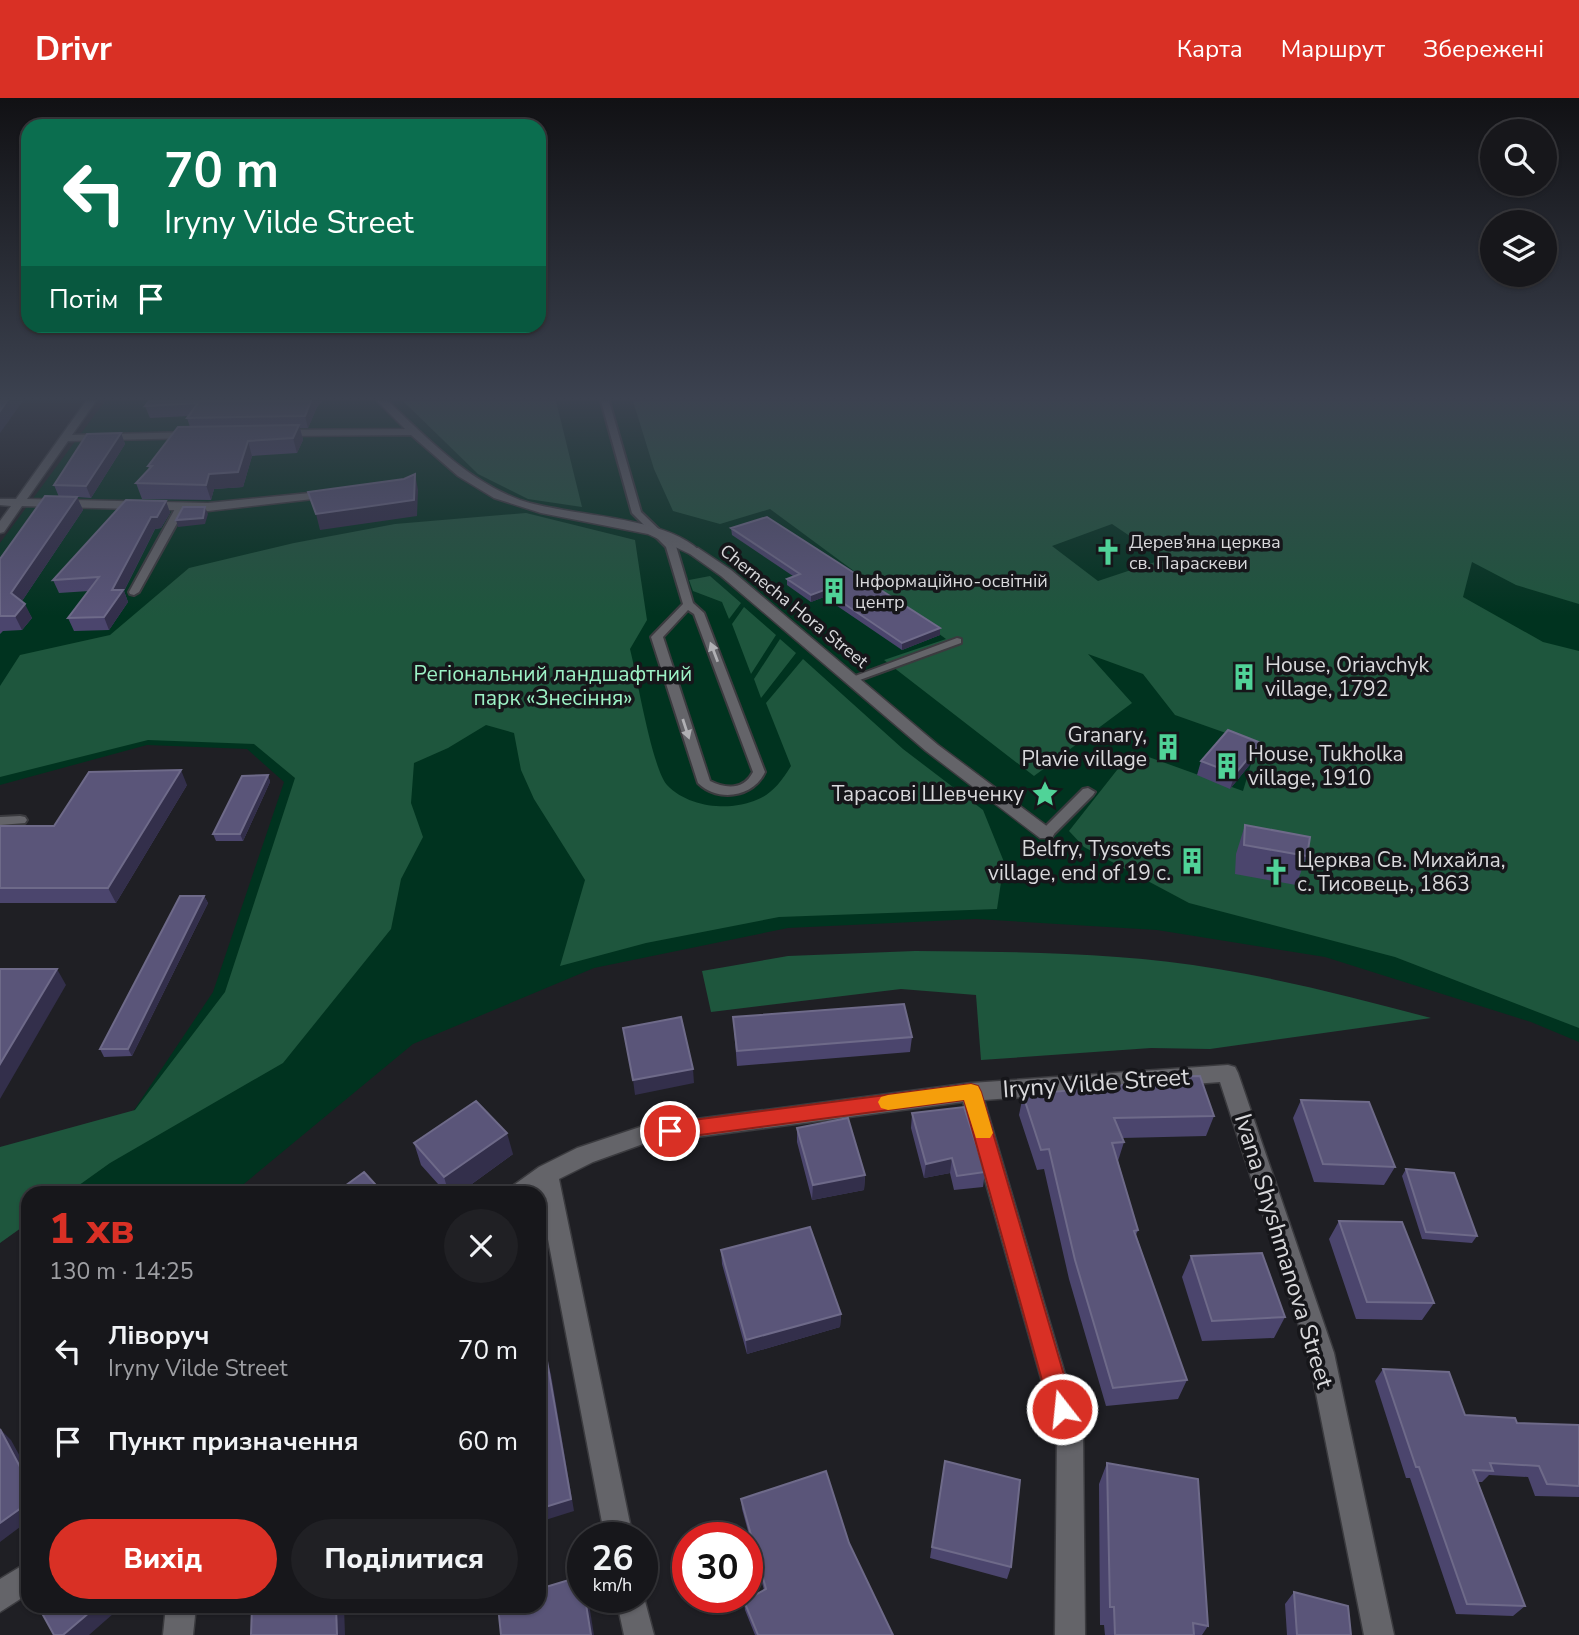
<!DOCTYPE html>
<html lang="uk">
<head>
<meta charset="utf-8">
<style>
	:root { --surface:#17171b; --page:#202024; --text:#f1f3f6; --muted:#9e9fa3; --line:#36363a; --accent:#d93025 }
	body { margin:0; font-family:"Nunito Sans",sans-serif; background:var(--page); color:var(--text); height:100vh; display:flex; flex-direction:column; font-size:26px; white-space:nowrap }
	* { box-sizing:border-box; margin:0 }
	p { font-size:23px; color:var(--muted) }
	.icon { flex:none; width:38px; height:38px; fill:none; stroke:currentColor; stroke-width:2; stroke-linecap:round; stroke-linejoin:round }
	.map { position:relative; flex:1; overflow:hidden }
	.sheet { position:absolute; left:21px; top:1088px; width:525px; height:427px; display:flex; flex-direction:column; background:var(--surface); border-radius:21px; box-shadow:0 2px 5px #0004,0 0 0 2px var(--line) }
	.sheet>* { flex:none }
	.guide { position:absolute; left:21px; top:21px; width:525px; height:214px; border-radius:21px; box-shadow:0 2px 5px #0004,0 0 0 2px var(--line); background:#0b6e4f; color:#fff; overflow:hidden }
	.buttons { position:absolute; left:1480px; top:21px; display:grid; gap:14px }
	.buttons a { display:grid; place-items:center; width:77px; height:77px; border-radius:50%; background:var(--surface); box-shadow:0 2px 5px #0004,0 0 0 2px var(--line); font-size:35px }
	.speed { position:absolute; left:567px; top:1424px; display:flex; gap:14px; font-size:35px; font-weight:700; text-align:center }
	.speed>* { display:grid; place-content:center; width:91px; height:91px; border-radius:50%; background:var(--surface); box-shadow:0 2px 5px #0004,0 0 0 2px var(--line); line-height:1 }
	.speed small { font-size:18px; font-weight:400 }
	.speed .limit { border:10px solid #d22; background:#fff; color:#111 }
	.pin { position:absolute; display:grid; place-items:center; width:60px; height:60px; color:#fff; margin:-30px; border:4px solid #fff; border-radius:50%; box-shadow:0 2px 7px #0007 }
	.me { position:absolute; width:77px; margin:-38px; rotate:344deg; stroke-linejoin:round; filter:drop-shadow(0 0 5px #0008) }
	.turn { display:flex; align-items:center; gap:24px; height:147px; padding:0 28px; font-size:32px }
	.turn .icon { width:91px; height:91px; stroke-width:2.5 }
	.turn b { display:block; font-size:49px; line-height:60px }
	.then { display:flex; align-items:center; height:66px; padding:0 28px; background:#0003; gap:14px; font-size:26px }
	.round { display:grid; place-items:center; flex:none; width:74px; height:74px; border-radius:37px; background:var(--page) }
	.overview { display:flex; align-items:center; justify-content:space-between; height:119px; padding:0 28px }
	h1 { font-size:42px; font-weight:800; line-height:52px; color:var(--accent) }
	.button { display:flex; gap:14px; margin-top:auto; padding:14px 28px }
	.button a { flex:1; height:80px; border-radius:42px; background:var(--accent); color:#fff; font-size:28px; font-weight:800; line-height:80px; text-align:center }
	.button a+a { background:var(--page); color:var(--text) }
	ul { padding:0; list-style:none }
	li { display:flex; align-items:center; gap:21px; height:91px; padding:0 28px }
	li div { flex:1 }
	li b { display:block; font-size:26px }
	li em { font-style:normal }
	header { display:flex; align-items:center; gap:42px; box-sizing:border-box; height:98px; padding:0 35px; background:var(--accent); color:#fff }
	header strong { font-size:33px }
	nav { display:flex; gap:38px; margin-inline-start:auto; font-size:24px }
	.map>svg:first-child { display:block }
	.green { fill:#00331f }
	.forest { fill:#1e563d; fill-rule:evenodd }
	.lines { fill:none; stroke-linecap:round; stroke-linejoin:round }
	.service-casing { stroke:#3b3b3f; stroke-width:4 }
	.pedestrian-casing { stroke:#3b3b3f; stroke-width:3 }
	.minor-casing { stroke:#3b3b3f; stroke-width:3 }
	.service { fill:#646469; fill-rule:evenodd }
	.pedestrian { fill:#646469; fill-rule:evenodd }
	.minor { fill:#646469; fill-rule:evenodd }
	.wall { fill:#4b456d }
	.shaded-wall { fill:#332f4b }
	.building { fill:#5a5579; stroke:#6e6a89; stroke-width:2 }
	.oneway { fill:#b0b0b4 }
	.route { fill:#d93025; stroke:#8d1f18; stroke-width:2 }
	.slow { fill:#f59e0b }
	.labels { text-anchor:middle; stroke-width:7; stroke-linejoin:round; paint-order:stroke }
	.far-poi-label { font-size:18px; fill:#d9d9dc; stroke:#16161a; text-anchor:start }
	.far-street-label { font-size:18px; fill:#d9d9dc; stroke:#16161a }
	.poi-label { font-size:21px; fill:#d9d9dc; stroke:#16161a; text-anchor:start }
	.park-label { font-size:21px; fill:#9df2c6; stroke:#16161a }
	.near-street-label { font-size:24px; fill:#d9d9dc; stroke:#16161a }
</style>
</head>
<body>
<header>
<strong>Drivr</strong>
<nav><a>Карта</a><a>Маршрут</a><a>Збережені</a></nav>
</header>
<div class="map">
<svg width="1579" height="1537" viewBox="0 0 1579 1537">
	<rect width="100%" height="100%" fill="#1f1f24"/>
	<!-- green -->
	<path class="green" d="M105,303H1579V944L1531,924L1325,859L1157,832L976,821L788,830L594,870L413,946L233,1095L123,1096L119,1090L28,1096L118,1036L213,894L284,684L247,651L147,647L0,687V445Z"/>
	<!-- forest -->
	<path class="forest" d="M403,303H556L582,409L528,401L478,376Z
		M633,303H1579V506L1516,487L1472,464L1463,499L1543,544L1579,553V930L1395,859L1189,805L1084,749L1069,733L1132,653L1243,693L1257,646L1175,617L1143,576L1088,556L1132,605L1034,678L884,562L946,541L770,411L720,426L673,413L654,371ZM1112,426L1164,461L1098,483L1052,448Z
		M526,415L635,442L647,522L630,551C637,578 652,670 667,687C683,704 710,710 732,708C763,704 775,694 791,668L766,605L803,561L903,651L983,712L1004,764L997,811L779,819L646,845L560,868L585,782L534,701L521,672L514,635L486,627L448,650L414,665L411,705L423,739L401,781L391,831L283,965L110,1065L68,1095L28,1096V1125L0,1145V1049L135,1012L225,894L295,680L254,646L148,642L0,679V588L20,557L110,537L189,470L294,445L395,426Z
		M710,478L741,505L729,521L722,504L693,493L689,482Z
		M744,509L776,537L751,576L732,526Z
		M780,541L796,555L761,600L754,581Z
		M915,853C1016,854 1118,854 1218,871C1290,883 1360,901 1431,920L1210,951L1151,950L981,962L976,897L901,891L711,914L702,873L788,858Z"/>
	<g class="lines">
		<defs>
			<path id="service" d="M601,303H609L641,414L676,448L693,505L704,515L765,674C754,699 718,705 698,685L651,539L683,506L666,449L632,415ZM688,512L694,516L753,674C744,692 726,691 710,683L663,539Z
				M181,406L186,409L139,494L134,497L130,496L129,494L176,409Z
				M957,540L961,541V545L857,583H849L847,581Z
				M1088,690L1095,694L1093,697L1051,739H1041L1039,736L1041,733L1083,691Z
				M20,718L25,719L27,722L25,725L0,727V719Z"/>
			<path id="pedestrian" d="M690,450H698L731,472L938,647L1052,732L1054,736L1052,740H1040L926,653L721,478L690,456Z"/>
			<path id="minor" d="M86,303H96L72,337L193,334L198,337L193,340L68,343L27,401L208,405L330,393L336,396L330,399L208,413L22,408L4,434L0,435V423L11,408L0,407V401H16Z
				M377,303H388C428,341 467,382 520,402C570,419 663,417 700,453L690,456L648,436L541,415L494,400L458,378L411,337L277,338L272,335L277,332L405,331Z
				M1228,967L1235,969L1238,975L1334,1255L1394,1537H1364L1308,1255L1220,984L984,1002L1083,1337L1085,1537H1055L1057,1337L963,1004L643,1046L593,1064L559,1081L633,1440H605L539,1094L508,1096L511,1089L539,1069L577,1050L643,1028L971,985Z
				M28,1464V1496L0,1514V1481Z
				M642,1492L654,1537H624L616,1500H642Z
				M166,1508H196L193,1537H163Z"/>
		</defs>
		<!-- service casing -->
		<use href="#service" class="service-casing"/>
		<!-- pedestrian casing -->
		<use href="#pedestrian" class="pedestrian-casing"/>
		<!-- minor casing -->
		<use href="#minor" class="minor-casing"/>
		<!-- service -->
		<use href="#service" class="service"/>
		<!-- pedestrian -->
		<use href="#pedestrian" class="pedestrian"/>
		<!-- minor -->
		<use href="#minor" class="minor"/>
	</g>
	<!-- wall -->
	<path class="wall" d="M149,303H322L317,309L308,330H300L303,342L297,355L252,358L243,389L214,391L211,402L142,401L136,385L149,371L148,368L190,329L187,320L189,318L150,320L145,308Z
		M121,335L125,346L91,400L77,399L83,412L22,503L32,520L22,532L3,533L0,536V461L59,399L54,387Z
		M166,403L170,415L161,430L155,431L124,493L128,504L109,532L74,533L68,520L89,493L59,495L53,482Z
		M731,430L940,537L902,552L824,499L811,504L787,487V481L793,478L732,437Z
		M1256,659L1230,691L1197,677L1201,663Z
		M268,677L270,684L243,743H216L213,736Z
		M187,687L116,805H0V728H54Z
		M1245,727L1307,758L1296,787L1235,776L1236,756Z
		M204,798L208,805L132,958L104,959L100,951Z
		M733,919L912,939L910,954L737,968Z
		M1140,979L1214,1018L1206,1038L1122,1040L1124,1044L1118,1063L1138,1132L1136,1137L1187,1282L1178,1301L1106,1308L1069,1181L1044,1071L1037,1072L1019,1017L1023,997L1138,985Z
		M1301,1002L1395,1069L1384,1087L1314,1084L1293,1020Z
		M912,1015L985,1074L983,1089L954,1092L950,1075L924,1080L911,1030Z
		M797,1030L865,1077L864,1092L812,1102L797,1044Z
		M414,1045L513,1056L458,1096H447L421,1067Z
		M1406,1071L1477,1138L1472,1145L1422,1141L1402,1078Z
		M1339,1123L1434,1205L1422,1222L1356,1221L1329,1141Z
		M721,1152L841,1216L840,1229L747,1256L722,1166Z
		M1191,1158L1285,1219L1274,1240L1202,1243L1182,1179Z
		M1383,1271L1465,1317L1517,1325L1579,1327V1399L1535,1398L1528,1379L1489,1377L1482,1384H1478L1525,1508L1513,1518L1456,1516L1410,1380H1406L1375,1283Z
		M945,1363L1011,1469L1007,1481L930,1460Z
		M1107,1365L1208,1528L1202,1537H1105L1104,1527H1100L1099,1386Z
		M741,1401L893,1537H755L745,1512L744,1503L764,1492L742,1411Z
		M1294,1494L1351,1537H1287L1285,1506Z"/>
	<!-- shaded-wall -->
	<path class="shaded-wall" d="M7,303H23L0,335V313Z
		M311,303H322L317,309L308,330L305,318Z
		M299,327L303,342L297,355L293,340Z
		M121,335L125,346L91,400L86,388Z
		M248,343L252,358L243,389L214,391L211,402L206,387L209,376Z
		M415,376L418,392L417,418L320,432L316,416Z
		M77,399L83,412L18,509L11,495Z
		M166,403L170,415L161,430L155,431L124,493L128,504L109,532L104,519L112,492L151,419Z
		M205,409L208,416L205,426L178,429L176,422Z
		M824,492V499L811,504V497Z
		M25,506L32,520L22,532L15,518Z
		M940,530V537L902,552V545Z
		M1261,645L1256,659L1230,691L1235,676Z
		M181,672L187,687L116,805L108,790Z
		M268,677L270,684L243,743L240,736Z
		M204,798L208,805L132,958L128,951Z
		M57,871L66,887L0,1001V966Z
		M693,971L694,985L635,997L633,982Z
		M507,1035L513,1056L458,1096H449L444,1079Z
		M952,1060L950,1075L924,1080L926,1066Z
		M865,1077L864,1092L812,1102L813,1087Z
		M841,1216L840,1229L747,1256L746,1242Z
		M547,1263L551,1276L574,1413L539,1424Z
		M0,1331L11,1342L28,1373V1384Z
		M28,1405V1423L0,1444V1425Z
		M585,1500H588L594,1537H591Z
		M97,1508H122L89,1537H63Z
		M336,1508H344L345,1537H337Z"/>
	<!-- building -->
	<path class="building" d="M0,303H7L0,313Z
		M149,303H311L305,318L187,320L198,305L145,308Z
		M299,327L293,340L248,343L238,374L209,376L206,387L136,385L152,368H148L178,329Z
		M121,335L86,388L54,387L87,336Z
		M415,376L414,402L316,416L308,394L404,381Z
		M45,398L77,399L11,495L25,506L15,518H0V461Z
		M126,402L166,403L157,419H151L112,492H123L104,519L68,520L99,479L53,482Z
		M183,409H205L203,420L176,422Z
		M767,419L940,530L902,545L824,492L811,497L787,481L800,476L731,430Z
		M1228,632L1261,645L1235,676L1201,663Z
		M181,672L108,790H0V728H54L89,674Z
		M268,677L240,736H213L242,678Z
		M1245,727L1310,739L1307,758L1244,747Z
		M180,798H204L128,951H100Z
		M0,871H57L0,966Z
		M904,906L912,939L737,953L733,919Z
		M681,919L693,971L633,982L623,930Z
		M1200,978L1214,1018L1114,1020L1124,1044L1112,1045L1138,1132L1134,1133L1187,1282L1113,1290L1075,1162L1049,1051L1041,1052L1023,997L1142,985L1140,979Z
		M1301,1002L1369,1004L1395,1069L1323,1066Z
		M476,1003L507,1035L444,1079L414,1045Z
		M964,1009L985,1074L957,1078L952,1060L926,1066L912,1015Z
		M848,1020L865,1077L813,1087L797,1030Z
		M1406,1071L1454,1075L1477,1138L1426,1134Z
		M364,1074L384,1096H334Z
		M1339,1123L1402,1124L1434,1205L1367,1204Z
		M810,1129L841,1216L746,1242L721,1152Z
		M1262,1155L1285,1219L1212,1223L1191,1158Z
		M547,1263L571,1401L539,1411V1265Z
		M1383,1271L1449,1274L1465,1317L1515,1320L1517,1325L1579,1327V1388L1547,1386L1539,1368L1490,1365L1493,1373L1473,1372L1525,1508L1467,1506L1419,1369H1416Z
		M0,1331L28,1384V1405L0,1425Z
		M945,1363L1020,1382L1011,1469L932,1449Z
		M1107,1365L1198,1381L1208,1528L1193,1525L1194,1537H1115L1114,1509H1110Z
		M826,1373L849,1445L893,1537H758L744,1503L766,1491L741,1401Z
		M582,1478L583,1500H585L591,1537H501L498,1508H539V1491Z
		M1294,1494L1348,1508L1351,1537H1297Z
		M38,1508H97L63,1537H54Z
		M252,1508H336L337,1537H251Z"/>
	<!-- one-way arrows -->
	<defs><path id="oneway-solid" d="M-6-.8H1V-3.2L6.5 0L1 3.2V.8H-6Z" transform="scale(1.75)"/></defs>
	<g class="oneway">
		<use href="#oneway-solid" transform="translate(714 554) rotate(-111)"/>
		<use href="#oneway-solid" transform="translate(686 631) rotate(72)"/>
	</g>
	<!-- sky -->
	<linearGradient id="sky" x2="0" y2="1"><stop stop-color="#111114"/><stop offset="0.58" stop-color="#3c4250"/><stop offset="1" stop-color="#3c4250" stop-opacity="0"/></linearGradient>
	<rect width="1579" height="518" fill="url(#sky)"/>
	<!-- route -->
	<path class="route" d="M971,986L978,988L981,994L1074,1311L1071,1319L1062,1323L1054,1319L1050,1311L964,1002L670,1041L663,1039L660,1033L663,1027L670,1025Z"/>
	<!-- slow -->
	<path class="slow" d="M971,986L978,988L981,994L993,1035L990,1040H976L964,1002L888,1012L881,1010L878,1004L881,999L888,997Z"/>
	<!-- icons -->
	<defs>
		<symbol id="church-bare" viewBox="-9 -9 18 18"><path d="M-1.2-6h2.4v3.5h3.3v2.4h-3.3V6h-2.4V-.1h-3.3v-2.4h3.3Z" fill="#50d398" stroke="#16161a" stroke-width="2.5" paint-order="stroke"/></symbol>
		<symbol id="building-bare" viewBox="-9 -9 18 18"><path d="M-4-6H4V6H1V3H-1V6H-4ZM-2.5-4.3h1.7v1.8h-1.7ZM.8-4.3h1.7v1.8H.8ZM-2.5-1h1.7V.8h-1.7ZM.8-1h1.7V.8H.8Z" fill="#50d398" stroke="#16161a" stroke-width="2.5" paint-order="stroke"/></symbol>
		<symbol id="sight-bare" viewBox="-9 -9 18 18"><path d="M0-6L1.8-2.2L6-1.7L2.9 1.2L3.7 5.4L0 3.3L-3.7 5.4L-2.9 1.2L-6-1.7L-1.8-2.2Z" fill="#50d398" stroke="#16161a" stroke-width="2.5" paint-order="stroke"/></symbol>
	</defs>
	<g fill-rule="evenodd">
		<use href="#church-bare" x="1089" y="435" width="38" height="38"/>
		<use href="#building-bare" x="815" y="474" width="38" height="38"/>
		<use href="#building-bare" x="1225" y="560" width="38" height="38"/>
		<use href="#building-bare" x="1149" y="630" width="38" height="38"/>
		<use href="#building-bare" x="1208" y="649" width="38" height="38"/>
		<use href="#sight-bare" x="1026" y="677" width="38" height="38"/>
		<use href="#building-bare" x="1173" y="744" width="38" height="38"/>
		<use href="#church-bare" x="1257" y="755" width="38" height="38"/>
	</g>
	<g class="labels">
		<!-- far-poi labels -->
		<g class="far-poi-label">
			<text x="1129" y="450">Дерев'яна церква<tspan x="1129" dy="21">св. Параскеви</tspan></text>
			<text x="855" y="489">Інформаційно-освітній<tspan x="855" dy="21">центр</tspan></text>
		</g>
		<!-- far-street labels -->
		<g class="far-street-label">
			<text transform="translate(794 508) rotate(39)" y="6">Chernecha Hora Street</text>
		</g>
		<!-- poi labels -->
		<g class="poi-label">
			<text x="1265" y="574">House, Oriavchyk<tspan x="1265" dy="24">village, 1792</tspan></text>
			<text x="1147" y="644" text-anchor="end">Granary,<tspan x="1147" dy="24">Plavie village</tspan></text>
			<text x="1248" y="663">House, Tukholka<tspan x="1248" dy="24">village, 1910</tspan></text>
			<text x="1024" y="703" text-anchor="end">Тарасові Шевченку</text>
			<text x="1171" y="758" text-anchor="end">Belfry, Tysovets<tspan x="1171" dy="24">village, end of 19 c.</tspan></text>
			<text x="1297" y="769">Церква Св. Михайла,<tspan x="1297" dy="24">с. Тисовець, 1863</tspan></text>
		</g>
		<!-- park labels -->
		<g class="park-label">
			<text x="553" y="583">Регіональний ландшафтний<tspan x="553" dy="24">парк «Знесіння»</tspan></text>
		</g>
		<!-- near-street labels -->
		<g class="near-street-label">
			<text transform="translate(1096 985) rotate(-4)" y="8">Iryny Vilde Street</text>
			<text transform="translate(1284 1153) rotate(73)" y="8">Ivana Shyshmanova Street</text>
		</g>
	</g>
</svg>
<div class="buttons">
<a><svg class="icon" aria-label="search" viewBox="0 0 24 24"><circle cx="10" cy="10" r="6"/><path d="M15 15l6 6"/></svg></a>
<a><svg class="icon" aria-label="layers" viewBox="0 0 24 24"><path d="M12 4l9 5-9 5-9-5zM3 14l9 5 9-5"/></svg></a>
</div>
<div class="speed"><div>26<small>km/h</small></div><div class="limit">30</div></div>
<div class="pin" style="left:670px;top:1033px;background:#d93025"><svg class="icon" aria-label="arrive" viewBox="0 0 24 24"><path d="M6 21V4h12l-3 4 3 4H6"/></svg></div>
<svg class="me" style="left:1062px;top:1311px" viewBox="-20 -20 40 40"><circle r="17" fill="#d93025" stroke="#fff" stroke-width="3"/><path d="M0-11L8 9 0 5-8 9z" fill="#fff"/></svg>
<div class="guide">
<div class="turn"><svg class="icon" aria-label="left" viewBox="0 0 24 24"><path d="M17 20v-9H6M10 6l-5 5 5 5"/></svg><div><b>70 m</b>Iryny Vilde Street</div></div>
<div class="then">Потім<svg class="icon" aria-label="arrive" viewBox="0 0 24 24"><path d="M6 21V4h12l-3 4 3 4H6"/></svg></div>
</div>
<section class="sheet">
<div class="overview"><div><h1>1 хв</h1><p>130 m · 14:25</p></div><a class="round"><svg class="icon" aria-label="close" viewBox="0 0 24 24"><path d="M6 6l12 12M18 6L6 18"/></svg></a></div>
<ul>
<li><svg class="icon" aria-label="left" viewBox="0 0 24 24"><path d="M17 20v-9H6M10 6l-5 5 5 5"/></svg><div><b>Ліворуч</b><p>Iryny Vilde Street</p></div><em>70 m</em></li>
<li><svg class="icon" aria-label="arrive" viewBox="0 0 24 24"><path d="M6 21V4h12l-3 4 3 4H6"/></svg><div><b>Пункт призначення</b></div><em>60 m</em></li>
</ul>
<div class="button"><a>Вихід</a><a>Поділитися</a></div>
</section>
</div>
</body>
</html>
